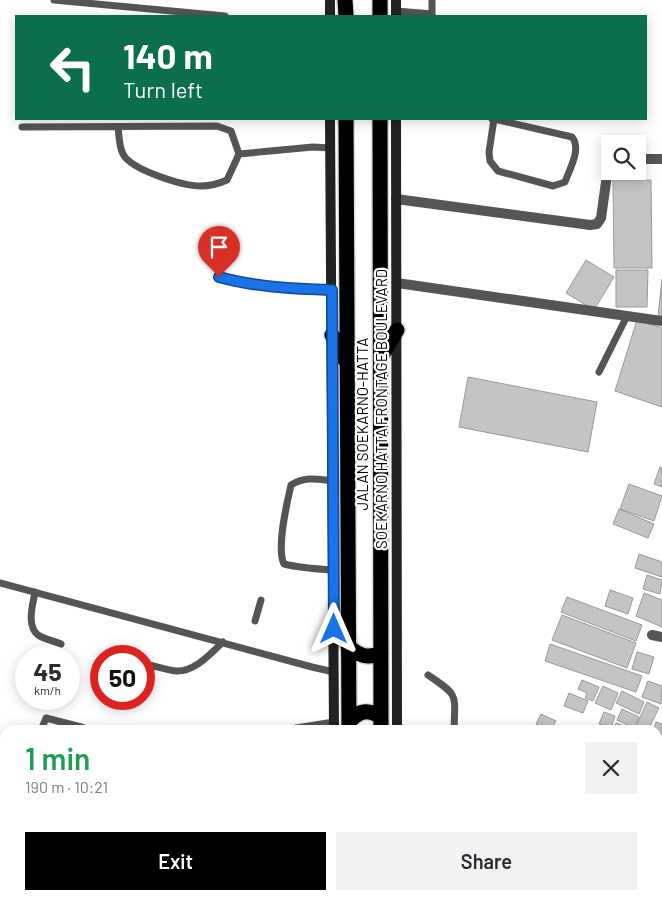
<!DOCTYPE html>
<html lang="en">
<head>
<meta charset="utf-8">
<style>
	:root { --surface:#fff; --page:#f2f2f3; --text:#2b2b33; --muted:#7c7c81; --accent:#000 }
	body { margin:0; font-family:Barlow,sans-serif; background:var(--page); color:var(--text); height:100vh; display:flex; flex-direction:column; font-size:19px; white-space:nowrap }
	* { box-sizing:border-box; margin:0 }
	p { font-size:16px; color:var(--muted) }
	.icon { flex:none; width:28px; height:28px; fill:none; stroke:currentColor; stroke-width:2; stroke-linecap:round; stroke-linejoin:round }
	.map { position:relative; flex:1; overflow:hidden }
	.panel { position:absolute; left:0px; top:725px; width:662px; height:175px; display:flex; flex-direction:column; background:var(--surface); border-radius:15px 15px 0 0; box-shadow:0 2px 12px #0003 }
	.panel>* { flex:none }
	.guide { position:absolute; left:15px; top:15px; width:632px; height:105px; border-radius:0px; box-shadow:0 2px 12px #0003; background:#0b6e4f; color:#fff; overflow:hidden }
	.fabs { position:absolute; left:601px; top:135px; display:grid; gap:10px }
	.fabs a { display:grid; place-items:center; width:45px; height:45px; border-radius:0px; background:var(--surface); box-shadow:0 2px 12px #0003; font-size:25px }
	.speed { position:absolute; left:15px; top:645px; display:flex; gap:10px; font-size:25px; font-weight:700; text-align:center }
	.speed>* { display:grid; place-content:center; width:65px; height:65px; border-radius:50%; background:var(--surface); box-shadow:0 2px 12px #0003; line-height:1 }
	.speed small { font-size:12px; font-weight:400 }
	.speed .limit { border:8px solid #d22; background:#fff; color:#111 }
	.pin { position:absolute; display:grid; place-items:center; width:42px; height:42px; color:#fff; margin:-51px -21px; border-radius:50% 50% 50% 0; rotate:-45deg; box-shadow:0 0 5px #0007 }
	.pin .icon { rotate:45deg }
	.me { position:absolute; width:55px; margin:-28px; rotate:0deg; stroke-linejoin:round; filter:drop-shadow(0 0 4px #0008) }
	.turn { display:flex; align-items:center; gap:18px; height:105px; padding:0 25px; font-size:22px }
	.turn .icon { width:65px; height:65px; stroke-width:2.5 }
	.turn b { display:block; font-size:35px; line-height:42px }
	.round { display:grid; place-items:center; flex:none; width:52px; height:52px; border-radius:0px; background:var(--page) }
	.headline { display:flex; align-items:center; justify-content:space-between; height:85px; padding:0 25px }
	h1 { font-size:30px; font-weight:600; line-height:38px; color:#1e9e55 }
	.action { display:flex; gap:10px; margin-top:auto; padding:10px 25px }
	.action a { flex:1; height:58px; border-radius:0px; background:var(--accent); color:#fff; font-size:20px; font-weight:600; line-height:58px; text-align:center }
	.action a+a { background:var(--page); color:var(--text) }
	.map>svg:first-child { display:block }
	.building { fill:#c4c4c4; stroke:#999 }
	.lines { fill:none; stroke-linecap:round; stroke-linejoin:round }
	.highway-casing { stroke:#dbdbdb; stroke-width:18 }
	.lane { stroke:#555; stroke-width:7 }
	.street { stroke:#555; stroke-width:10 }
	.secondary { stroke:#222; stroke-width:10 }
	.highway { stroke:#000; stroke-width:15 }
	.route-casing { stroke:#114b97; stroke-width:12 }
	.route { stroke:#1a73e8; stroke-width:9 }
	.labels { text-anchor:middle; stroke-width:4.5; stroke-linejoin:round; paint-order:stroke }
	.street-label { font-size:15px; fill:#000; stroke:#fff }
</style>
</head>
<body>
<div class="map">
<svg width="662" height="900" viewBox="0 0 662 900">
	<rect width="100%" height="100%" fill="#fff"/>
	<!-- building -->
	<path class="building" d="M613,180H651L652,268H614Z
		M586,260L614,277L594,310L566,293Z
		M616,270H648L647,307H616Z
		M662,279V316H658Z
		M637,320L662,328V407L615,391Z
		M468,377L597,402L588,452L459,427Z
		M660,467L662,468V487L654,484Z
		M629,484L662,496L654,521L620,509Z
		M619,509L654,524L648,538L613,524Z
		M639,554L662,562V577L635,568Z
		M647,575L662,580L660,594L643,589Z
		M610,590L633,598L628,614L605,606Z
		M644,593L662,600V627L636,616Z
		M567,597L642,625L636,641L561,612Z
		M562,615L636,643L627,668L552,640Z
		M550,644L642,676L636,692L545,661Z
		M637,652L654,657L649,674L632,669Z
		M582,680L599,687L593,701L585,698L587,693L578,689Z
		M648,681L662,686L661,704L642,697Z
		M603,686L618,693L611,710L595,703Z
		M622,691L644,702L639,714L616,703Z
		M569,693L588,701L583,713L564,706Z
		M647,702L659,708L648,730L637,724Z
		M622,709L639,717L634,728L617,720Z
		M604,712L615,716L611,728L599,724Z
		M541,714L556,721L551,730L536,724Z
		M656,722L662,724V735L658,733V730H654Z
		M616,723L630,728L629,730H613Z
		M658,737L662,739V756L658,754Z"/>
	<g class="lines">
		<defs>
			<path id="highway" d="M345,0L346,16
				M380,0V16
				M346,119L349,730
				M380,119L381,730
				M332,335L345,360
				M381,357L397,330
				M348,646C359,656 368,659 381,653
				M349,722C359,710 368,709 381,717
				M350,895V900
				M381,900V895"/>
		</defs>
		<!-- highway casing -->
		<use href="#highway" class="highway-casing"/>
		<!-- lane -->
		<path class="lane" d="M54,0L225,16
			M432,0V16
			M396,11L432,14
			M492,119H494L572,137C582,149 569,170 565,182L553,186L498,171L490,161L489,152L494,119
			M22,127L217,126L231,131L239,154L313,147L331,148
			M118,127C119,135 119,147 123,154C131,170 183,186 201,186C211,186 218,184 227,180L239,154
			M219,277C255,287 295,289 332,290
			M599,372L627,316
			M333,481C317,479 305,476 291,485C287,503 276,548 284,564C300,568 316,569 333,570
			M0,583L312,667L334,672
			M35,592C33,604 26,626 38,635C44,639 54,641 61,644
			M255,621L261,600
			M145,664C155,666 166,670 176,671C195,672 211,653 223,642
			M428,675C459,696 455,693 454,730
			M41,730L46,718L81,727
			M81,730V727L91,730
			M292,730L296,728L334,722
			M4,897L5,900"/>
		<!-- street -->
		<path class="street" d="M638,159H662
			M396,199L590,225L597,224L601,218L607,175L610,167
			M397,283L662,321
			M652,635L662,637
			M658,808L662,809"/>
		<!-- secondary -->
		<path class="secondary" d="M396,0V16
			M330,16V0
			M330,119L334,730
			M396,119L397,730
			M335,895V900
			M396,900V895"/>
		<!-- highway -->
		<use href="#highway" class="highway"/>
	</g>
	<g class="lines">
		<defs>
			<path id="route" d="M219,277C255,287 295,289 332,290L334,629"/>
		</defs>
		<!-- route casing -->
		<use href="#route" class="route-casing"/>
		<!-- route -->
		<use href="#route" class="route"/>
	</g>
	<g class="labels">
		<!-- street labels -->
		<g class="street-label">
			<text transform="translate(382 409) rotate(-90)" y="5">SOEKARNO HATTA FRONTAGE BOULEVARD</text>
			<text transform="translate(363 424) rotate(-90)" y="5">JALAN SOEKARNO-HATTA</text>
		</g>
	</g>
</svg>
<div class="fabs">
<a><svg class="icon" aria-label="search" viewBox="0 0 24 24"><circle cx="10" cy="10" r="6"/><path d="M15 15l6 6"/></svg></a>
</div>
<div class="speed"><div>45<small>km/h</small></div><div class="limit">50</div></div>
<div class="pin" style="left:219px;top:277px;background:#d93025"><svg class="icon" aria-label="arrive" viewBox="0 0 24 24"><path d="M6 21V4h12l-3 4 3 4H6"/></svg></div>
<svg class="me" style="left:334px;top:629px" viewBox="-20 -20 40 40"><path d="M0-17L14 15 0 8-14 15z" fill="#1a73e8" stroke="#fff" stroke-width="4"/></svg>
<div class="guide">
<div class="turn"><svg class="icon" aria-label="left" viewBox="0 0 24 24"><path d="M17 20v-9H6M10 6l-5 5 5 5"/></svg><div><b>140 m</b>Turn left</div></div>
</div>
<section class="panel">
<div class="headline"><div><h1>1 min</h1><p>190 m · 10:21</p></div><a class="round"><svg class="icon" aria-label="close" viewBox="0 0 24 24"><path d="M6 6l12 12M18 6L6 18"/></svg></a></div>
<div class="action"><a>Exit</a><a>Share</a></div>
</section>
</div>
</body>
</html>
